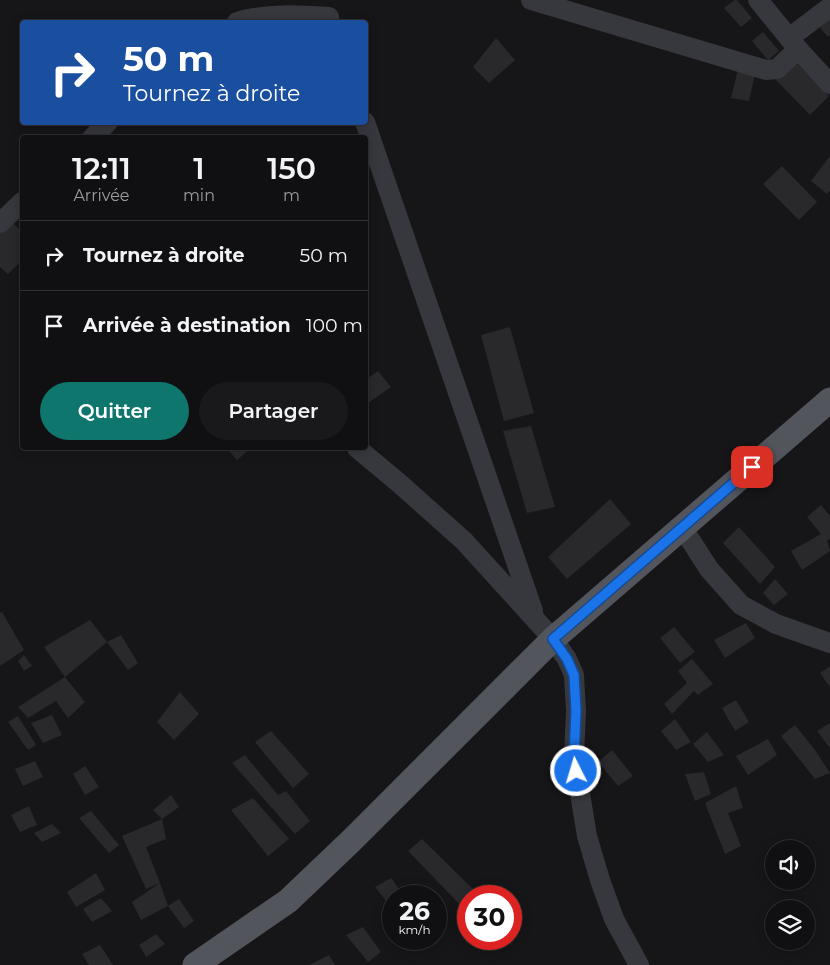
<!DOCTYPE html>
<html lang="fr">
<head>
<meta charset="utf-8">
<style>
	:root { --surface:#101012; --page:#19191b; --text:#f1f3f6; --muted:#9c9d9f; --line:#303032; --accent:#0f766e }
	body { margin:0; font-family:Montserrat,sans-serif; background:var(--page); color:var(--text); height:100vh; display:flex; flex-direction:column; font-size:19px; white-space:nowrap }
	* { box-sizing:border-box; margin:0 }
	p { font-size:16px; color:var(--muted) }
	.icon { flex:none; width:28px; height:28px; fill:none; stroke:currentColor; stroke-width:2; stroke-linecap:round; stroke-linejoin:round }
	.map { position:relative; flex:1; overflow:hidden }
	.sheet { position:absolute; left:20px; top:135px; width:348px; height:315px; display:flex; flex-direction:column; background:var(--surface); border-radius:5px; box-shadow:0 2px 12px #0003,0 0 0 1px var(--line) }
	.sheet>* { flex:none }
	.guide { position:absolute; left:20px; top:20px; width:348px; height:105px; border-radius:5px; box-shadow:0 2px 12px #0003,0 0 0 1px var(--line); background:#1a4fa0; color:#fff; overflow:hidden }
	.tools { position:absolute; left:765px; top:840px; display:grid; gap:10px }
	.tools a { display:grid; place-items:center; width:50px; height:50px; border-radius:50%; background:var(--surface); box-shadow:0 2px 12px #0003,0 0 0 1px var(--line); font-size:25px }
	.speed { position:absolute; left:382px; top:885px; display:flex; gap:10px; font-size:25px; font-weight:700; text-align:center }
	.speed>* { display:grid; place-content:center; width:65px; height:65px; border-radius:50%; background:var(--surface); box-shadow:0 2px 12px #0003,0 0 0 1px var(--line); line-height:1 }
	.speed small { font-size:12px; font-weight:400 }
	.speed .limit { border:8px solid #d22; background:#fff; color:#111 }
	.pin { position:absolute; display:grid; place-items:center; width:42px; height:42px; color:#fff; margin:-21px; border-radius:10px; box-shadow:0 2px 8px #0006 }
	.me { position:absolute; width:55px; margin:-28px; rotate:355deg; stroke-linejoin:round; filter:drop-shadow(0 0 4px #0008) }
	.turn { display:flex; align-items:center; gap:18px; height:105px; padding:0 20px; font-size:22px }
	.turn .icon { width:65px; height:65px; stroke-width:2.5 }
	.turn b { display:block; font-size:35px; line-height:42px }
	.eta { display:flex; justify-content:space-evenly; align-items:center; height:85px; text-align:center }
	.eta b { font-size:30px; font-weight:600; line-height:35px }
	.button { display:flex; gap:10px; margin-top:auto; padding:10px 20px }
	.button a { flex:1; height:58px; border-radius:30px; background:var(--accent); color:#fff; font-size:20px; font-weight:600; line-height:58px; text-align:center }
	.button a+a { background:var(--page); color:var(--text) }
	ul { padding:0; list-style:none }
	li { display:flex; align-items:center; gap:15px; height:70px; padding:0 20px; border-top:1px solid var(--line) }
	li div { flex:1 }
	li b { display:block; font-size:19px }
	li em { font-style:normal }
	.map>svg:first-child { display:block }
	.building { fill:#29292c }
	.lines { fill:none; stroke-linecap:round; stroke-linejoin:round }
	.minor { stroke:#37383d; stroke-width:20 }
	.major { stroke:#53555c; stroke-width:25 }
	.route-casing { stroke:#114b97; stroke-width:12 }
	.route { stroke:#1a73e8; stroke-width:9 }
</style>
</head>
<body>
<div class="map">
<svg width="830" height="965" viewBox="0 0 830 965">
	<rect width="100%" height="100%" fill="#161618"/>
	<!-- building -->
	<path class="building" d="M735,0H737L752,18L741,27L724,8Z
		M830,16V35L828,37L812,18Z
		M763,32L779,51L768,60L752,41Z
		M496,38L515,60L489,83L473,67Z
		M794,60L829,96L810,115L775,79Z
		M738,69L755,74L749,101L731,98Z
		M830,156V190L827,194L811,181Z
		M782,166L817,202L799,220L763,184Z
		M7,217L22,232V260L8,274L0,267V227Z
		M510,327L534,413L504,421L481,335Z
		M378,371L391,387L365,405V380Z
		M531,426L555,507L527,513L503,431Z
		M226,448H251L237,460Z
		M610,499L631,524L567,579L548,557Z
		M821,505L830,516V538L827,541L830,551L802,570L791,551L821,534L807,517Z
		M739,527L775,567L760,584L723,543Z
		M775,579L788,594L774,605L763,593Z
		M2,612L24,650L0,666V613Z
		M90,620L107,642L65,677L44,647Z
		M746,623L755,638L725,658L714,640Z
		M674,627L695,652L680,663L660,638Z
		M121,635L138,663L128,670L107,642Z
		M24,655L32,666L24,671L18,661Z
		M692,659L713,684L698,695L694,691L672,714L664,704L687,683L678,671Z
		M830,666V687L820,673Z
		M65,677L85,702L68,718L56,701L28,718L18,707Z
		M180,692L199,714L174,740L157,722Z
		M736,700L749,722L735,731L722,708Z
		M52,715L62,735L43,743L31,723Z
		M18,716L36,745L28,750L8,722Z
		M675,719L691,742L676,750L661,731Z
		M830,723V748L817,731Z
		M795,725L815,750L830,773L815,779L781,736Z
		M271,731L309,774L293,788L255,742Z
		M707,732L724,755L708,762L693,744Z
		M768,739L777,755L748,775L736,756Z
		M612,750L633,776L618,786L598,762Z
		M245,755L278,795L286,791L310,821L295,834L232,763Z
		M35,761L43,777L23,786L15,769Z
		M85,766L99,787L85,795L73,774Z
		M704,772L711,794L695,801L685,774Z
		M736,786L743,808L728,813L741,846L725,854L705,803Z
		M171,795L179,807L162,819L153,810Z
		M253,798L289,839L268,856L231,810Z
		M29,806L37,825L20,832L11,815Z
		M91,811L119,845L109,853L79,818Z
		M162,819L166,839L146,847L160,883L146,889L122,836Z
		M52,824L61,833L42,842L34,833Z
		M422,839L480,896H469V914L408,851Z
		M96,873L105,890L76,907L67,892Z
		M391,878L404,896H394V911L375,887Z
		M160,883L168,906L179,899L194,921L184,928L168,906L141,920L132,902Z
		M101,898L112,911L92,922L83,909Z
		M363,927L381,952L368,962L346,935Z
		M156,934L165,944L146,957L139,945Z
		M492,939H509L500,947Z
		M100,945L113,965H89L82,954Z
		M329,955L335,965H309Z"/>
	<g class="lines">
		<!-- minor -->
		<path class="minor" d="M531,0L766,70L777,69L798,49
			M758,0L798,49L830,84
			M237,22C267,13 298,15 329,17
			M789,38L830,7
			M365,122L533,611
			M92,138L108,122
			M0,223L22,202
			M357,448L399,483L464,541L553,639L567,659L574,675L576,711L574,757L587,836L600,880L614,919L639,965
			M682,527L709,569L741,605L776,624L830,643"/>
		<!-- major -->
		<path class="major" d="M195,965L288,901L352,840L553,639L830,400"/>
	</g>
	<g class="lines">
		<defs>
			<path id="route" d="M576,771L574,757L576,711L574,675L567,659L553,639L752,467"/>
		</defs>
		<!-- route casing -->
		<use href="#route" class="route-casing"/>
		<!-- route -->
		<use href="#route" class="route"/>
	</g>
</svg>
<div class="tools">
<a><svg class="icon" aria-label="sound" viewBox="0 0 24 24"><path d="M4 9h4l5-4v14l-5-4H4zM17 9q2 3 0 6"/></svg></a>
<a><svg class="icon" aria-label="layers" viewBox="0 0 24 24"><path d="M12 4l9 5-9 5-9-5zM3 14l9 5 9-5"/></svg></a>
</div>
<div class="speed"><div>26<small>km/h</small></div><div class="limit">30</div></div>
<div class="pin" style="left:752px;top:467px;background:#d93025"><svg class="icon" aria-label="arrive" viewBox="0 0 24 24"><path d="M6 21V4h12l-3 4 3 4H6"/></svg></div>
<svg class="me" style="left:576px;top:771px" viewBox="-20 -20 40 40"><circle r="17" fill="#1a73e8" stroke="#fff" stroke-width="3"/><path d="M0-11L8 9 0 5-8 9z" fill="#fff"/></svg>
<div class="guide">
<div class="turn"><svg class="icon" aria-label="right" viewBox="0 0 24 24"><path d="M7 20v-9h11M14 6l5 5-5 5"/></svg><div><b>50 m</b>Tournez à droite</div></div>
</div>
<section class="sheet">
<div class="eta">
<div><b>12:11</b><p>Arrivée</p></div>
<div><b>1</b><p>min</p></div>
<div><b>150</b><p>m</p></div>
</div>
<ul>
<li><svg class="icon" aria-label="right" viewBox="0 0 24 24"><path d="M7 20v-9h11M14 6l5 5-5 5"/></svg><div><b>Tournez à droite</b></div><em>50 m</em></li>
<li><svg class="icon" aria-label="arrive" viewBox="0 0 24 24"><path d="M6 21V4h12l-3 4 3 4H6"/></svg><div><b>Arrivée à destination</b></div><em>100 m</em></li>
</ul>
<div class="button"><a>Quitter</a><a>Partager</a></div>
</section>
</div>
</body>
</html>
